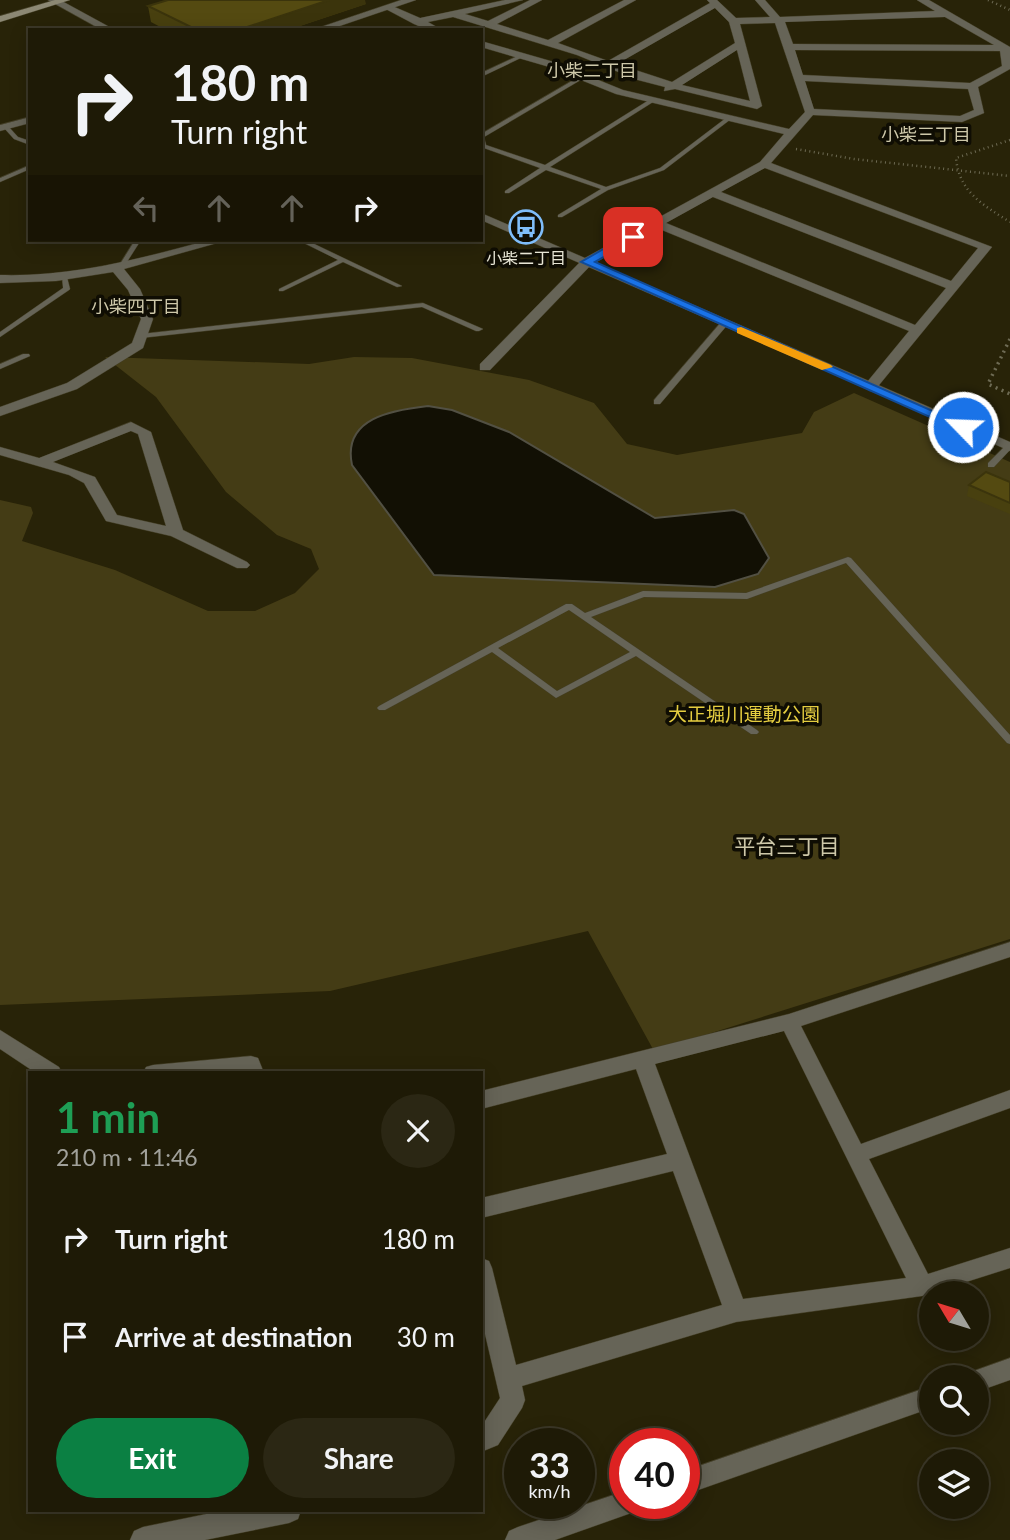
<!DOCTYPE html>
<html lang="en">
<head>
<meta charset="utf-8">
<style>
	:root { --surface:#1e1a06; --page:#2b2714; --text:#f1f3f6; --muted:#a1a19b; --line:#3c3828; --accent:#0b8043 }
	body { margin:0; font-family:Lato,"Noto Sans JP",sans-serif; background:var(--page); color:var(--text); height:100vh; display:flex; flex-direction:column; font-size:26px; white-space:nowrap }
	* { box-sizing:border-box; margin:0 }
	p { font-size:23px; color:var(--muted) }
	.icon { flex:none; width:38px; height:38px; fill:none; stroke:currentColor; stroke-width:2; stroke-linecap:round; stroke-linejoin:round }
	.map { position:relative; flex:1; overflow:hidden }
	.side { position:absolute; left:28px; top:1071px; width:455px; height:441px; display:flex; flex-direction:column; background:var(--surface); border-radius:0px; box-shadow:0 4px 18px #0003,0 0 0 2px var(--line) }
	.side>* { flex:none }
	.banner { position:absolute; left:28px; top:28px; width:455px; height:214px; border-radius:0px; box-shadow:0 4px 18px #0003,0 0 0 2px var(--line); background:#1e1a06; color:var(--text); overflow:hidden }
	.needle { width:46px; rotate:308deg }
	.buttons { position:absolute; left:919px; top:1281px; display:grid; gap:14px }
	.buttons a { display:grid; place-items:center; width:70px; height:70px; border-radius:50%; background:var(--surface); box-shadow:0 4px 18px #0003,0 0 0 2px var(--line); font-size:35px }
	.speed { position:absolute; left:504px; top:1428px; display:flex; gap:14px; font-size:35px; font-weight:700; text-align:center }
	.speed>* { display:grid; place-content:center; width:91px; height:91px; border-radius:50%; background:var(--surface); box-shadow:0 4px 18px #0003,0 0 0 2px var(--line); line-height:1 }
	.speed small { font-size:18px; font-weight:400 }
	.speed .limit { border:10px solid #d22; background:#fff; color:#111 }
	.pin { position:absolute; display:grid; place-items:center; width:60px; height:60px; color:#fff; margin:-30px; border-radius:14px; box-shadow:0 4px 10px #0006 }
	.me { position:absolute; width:77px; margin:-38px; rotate:294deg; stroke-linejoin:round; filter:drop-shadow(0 0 5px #0008) }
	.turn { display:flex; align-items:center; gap:24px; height:147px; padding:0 28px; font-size:32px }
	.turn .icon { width:91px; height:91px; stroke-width:2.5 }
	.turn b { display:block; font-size:49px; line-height:60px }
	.lanes { display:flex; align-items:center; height:66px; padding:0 28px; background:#0003; justify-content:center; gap:35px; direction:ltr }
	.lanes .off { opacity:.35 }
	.round { display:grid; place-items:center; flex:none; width:74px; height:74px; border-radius:37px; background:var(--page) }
	.head { display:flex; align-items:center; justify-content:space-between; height:119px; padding:0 28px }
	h1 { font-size:42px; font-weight:700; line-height:52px; color:#1e9e55 }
	.button { display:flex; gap:14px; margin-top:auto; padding:14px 28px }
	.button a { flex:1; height:80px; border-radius:42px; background:var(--accent); color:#fff; font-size:28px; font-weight:700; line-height:80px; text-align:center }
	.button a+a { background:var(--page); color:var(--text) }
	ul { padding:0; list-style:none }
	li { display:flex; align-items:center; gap:21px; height:98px; padding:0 28px }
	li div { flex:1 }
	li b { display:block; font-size:26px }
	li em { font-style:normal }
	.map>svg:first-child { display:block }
	.green { fill:#443c15 }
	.water { fill:#121004; stroke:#525043; stroke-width:2 }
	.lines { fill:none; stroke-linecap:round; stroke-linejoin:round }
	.service-casing { stroke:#433e25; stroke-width:1 }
	.minor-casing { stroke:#433e25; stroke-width:1 }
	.tertiary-casing { stroke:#433e25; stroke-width:1 }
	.secondary-casing { stroke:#433e25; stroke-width:1 }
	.path-far1 { stroke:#6d6a53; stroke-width:2.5; stroke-dasharray:1 3.5; stroke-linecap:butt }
	.path { stroke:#6d6a53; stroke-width:3.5; stroke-dasharray:2 4.5; stroke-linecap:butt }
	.service { fill:#666457; fill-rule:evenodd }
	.minor { fill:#666457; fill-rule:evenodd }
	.tertiary { fill:#666457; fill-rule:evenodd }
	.secondary { fill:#8c8874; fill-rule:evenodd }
	.wall { fill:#48400f }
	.shaded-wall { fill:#3b340c }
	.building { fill:#544a11; stroke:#3b340c; stroke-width:2 }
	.route { fill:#1a73e8; stroke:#114b97; stroke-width:2 }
	.slow { fill:#f59e0b }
	.labels { text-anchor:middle; stroke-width:7; stroke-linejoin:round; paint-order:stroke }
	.far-poi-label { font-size:16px; fill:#e7e5d5; stroke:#0f0d03 }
	.far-neighbourhood-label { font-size:18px; fill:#cec8a9; stroke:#0f0d03 }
	.park-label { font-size:19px; fill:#e5cd40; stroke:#0f0d03 }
	.neighbourhood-label { font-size:21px; fill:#cec8a9; stroke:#0f0d03 }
</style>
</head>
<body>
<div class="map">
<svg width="1010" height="1540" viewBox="0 0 1010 1540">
	<rect width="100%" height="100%" fill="#282308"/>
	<!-- green -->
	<path class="green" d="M105,357L309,364L354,357L412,358L529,380L594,403L627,444L677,455L802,433L814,412L854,393L1010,462V939L654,1051L588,931L330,991L0,1005V500L31,507L33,513L22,541L115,570L208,611H255L295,593L319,569L311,549L277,535L226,492L156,397Z"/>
	<!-- water -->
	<path class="water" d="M428,406L452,410L509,432L655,518L734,510L744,514L769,558L758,574L715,587L434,575L352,465C342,418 392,410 428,406Z"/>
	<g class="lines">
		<defs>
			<path id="service" d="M522,54L527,55L481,77V73Z
				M582,75L585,77L584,78L484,137L486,145L545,165L649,100H653V102L550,167L606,187L660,168L726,118L731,119L664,170L608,190L562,217H558V215L601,189L546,170L509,193H505V191L540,168L481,147V134Z
				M4,126H8L18,137L30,141V145L14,139L4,128Z
				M30,165V169L0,182V178Z
				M135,240H141L125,265H121L120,264Z
				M298,240H306L402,286L397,287L343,262L283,291H279V289L338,260Z
				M62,276L67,277L70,289L69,290L0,337V332L63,288Z
				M423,303L483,329L479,331H476L422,307L141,338L137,336L141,334Z
				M722,321H725L729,323L660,404H654V400Z
				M23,354H29L30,356L0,369V364Z
				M1006,445H1010V450L994,467H988V463Z
				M848,557L851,558L1010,735V744L1007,743L846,563L747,599L644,597L591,617L757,730L759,732L757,734H751L636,656L556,698L492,652L385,710H379L377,708L379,706L566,604H572L585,613L643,591L746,593ZM569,610L630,652L557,691L498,648Z"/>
			<path id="minor" d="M505,0H523L465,14L488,21L530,0H542L497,24L548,40L624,0H636L558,43L608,61L710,3L707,0H717L736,18L770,17L755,0H765L780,17L935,11L917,0H929L1010,47V69L978,87L984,113L962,122L813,115L771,163L992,247L875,390L870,391L863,387L909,331L657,228L591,265L490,370H480V364L583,259L760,162L784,134L616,94L546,66L481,47V41L554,62L623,90L789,129L805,112L775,23L740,24L762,106L757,109L675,89L664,91L665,87L638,80L577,55L453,17L428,22L442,30H428L414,24L382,7L390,5L420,18ZM715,8L729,22L735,43L672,82L617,64ZM945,17L994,45L793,44L785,22ZM737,50L750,101L682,85ZM795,50L1000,51L1002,66L970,83L803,75ZM805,81L968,89L974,110L960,116L814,109ZM765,168L978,248L951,281L721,192ZM713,197L946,288L915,325L666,223Z
				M209,240H228L124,269L140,289L153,319L143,348L77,389L0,416V407L67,383L132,343L141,319L128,290L113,272L56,281L0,283V275C73,277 139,259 209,240Z
				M131,422L151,432L183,530L247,562L250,565L247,568H237L171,536L106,521L84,483L69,475L0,455V447L39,458ZM131,431L138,434L166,526L117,515L95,477L53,462Z
				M1010,942V957L801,1026L861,1144L1010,1090V1108L869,1159L928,1274L1010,1248V1268L922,1296L736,1322L522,1386L525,1400L522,1408L498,1445L481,1452V1427L500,1398L481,1317V1258L489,1261L492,1268L516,1365L722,1305L673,1171L481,1218V1198L667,1154L636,1069L481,1109V1091L789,1014ZM784,1031L906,1278L743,1299L655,1064Z
				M0,1030L59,1067L62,1073H36L0,1049Z
				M251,1056L258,1058L264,1073H143L146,1067L153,1065Z
				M226,1510H301L298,1519L289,1523L205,1540H130L134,1531L143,1527Z"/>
			<path id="tertiary" d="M48,0H60L115,30H102Z
				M401,0H416L328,30H312Z
				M30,117V123L0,131V125Z
				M481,213L1010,442V451L481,220Z
				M1010,1358V1380L976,1392V1377H966L968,1373Z
				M931,1386V1408L684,1495V1471Z
				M625,1491V1503H637L634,1512L555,1540H505L509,1531L518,1527Z"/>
			<path id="secondary" d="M55,0H70L0,22V16Z"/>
		</defs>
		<!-- service casing -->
		<use href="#service" class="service-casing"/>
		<!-- minor casing -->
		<use href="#minor" class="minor-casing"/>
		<!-- tertiary casing -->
		<use href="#tertiary" class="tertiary-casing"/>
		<!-- secondary casing -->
		<use href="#secondary" class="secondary-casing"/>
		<!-- path-far1 -->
		<path class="path-far1" d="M988,0L1010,10
			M1010,140L956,158C959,192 983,205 1010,222
			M796,149L854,159L1010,176"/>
		<!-- path -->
		<path class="path" d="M1010,339L988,384L1010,394"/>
		<!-- service -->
		<use href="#service" class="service"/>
		<!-- minor -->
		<use href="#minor" class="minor"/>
		<!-- tertiary -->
		<use href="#tertiary" class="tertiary"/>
		<!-- secondary -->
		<use href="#secondary" class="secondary"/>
	</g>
	<!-- wall -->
	<path class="wall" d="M366,4L288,30H166L151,22L148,6Z
		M1010,482V514L967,496L969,485Z"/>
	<!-- shaded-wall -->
	<path class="shaded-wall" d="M329,0H365L366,4L288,30H238Z"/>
	<!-- building -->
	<path class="building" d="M168,0H329L238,30H197L148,6Z
		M986,472L1010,482V503L969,485Z"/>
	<!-- route -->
	<path class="route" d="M629,234L639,237L595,262L969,427L959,430L581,262Z"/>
	<!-- slow -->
	<path class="slow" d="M741,327L831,365L833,367L822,370L737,333V328Z"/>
	<!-- icons -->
	<defs>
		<symbol id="bus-ring" viewBox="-11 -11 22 22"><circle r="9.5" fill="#0f0d03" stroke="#7fbdfa" stroke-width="1.5"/><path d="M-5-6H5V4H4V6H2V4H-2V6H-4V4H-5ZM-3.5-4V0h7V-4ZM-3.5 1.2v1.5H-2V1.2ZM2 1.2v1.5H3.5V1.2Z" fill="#7fbdfa"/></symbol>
	</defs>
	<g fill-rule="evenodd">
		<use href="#bus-ring" x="507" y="208" width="38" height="38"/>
	</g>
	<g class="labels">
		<!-- far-poi labels -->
		<g class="far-poi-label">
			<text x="526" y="264">小柴二丁目</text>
		</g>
		<!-- far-neighbourhood labels -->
		<g class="far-neighbourhood-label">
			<text x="592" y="77">小柴二丁目</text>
			<text x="926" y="141">小柴三丁目</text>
			<text x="136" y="313">小柴四丁目</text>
		</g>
		<!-- park labels -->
		<g class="park-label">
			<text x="744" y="721">大正堀川運動公園</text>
		</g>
		<!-- neighbourhood labels -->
		<g class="neighbourhood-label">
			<text x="787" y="854">平台三丁目</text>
		</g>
	</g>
</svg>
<div class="buttons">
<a><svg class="needle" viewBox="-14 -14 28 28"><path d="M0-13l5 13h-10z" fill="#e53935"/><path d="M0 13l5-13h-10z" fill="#a1a19b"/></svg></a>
<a><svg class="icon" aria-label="search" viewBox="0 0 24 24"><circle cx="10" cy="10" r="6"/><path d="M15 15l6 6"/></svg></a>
<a><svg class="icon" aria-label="layers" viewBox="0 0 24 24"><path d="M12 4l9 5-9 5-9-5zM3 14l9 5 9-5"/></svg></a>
</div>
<div class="speed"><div>33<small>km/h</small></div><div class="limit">40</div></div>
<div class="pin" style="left:633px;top:237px;background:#d93025"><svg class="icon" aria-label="arrive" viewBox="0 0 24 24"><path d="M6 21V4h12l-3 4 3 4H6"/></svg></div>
<svg class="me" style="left:963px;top:427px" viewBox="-20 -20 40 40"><circle r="17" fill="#1a73e8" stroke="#fff" stroke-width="3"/><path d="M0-11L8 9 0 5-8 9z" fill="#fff"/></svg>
<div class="banner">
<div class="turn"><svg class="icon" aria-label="right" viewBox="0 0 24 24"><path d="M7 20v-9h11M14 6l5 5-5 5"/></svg><div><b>180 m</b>Turn right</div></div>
<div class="lanes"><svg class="icon off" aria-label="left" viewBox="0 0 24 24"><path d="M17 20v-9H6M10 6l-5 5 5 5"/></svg><svg class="icon off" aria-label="ahead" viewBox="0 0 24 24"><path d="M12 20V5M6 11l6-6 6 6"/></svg><svg class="icon off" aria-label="ahead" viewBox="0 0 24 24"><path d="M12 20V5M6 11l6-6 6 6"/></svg><svg class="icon" aria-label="right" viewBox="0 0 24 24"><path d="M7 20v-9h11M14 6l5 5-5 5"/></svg></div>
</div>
<section class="side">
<div class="head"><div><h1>1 min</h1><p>210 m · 11:46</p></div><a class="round"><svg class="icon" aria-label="close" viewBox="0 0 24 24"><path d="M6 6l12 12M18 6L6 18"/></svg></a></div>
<ul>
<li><svg class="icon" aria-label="right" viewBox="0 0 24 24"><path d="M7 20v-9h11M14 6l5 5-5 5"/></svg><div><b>Turn right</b></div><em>180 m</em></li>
<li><svg class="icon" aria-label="arrive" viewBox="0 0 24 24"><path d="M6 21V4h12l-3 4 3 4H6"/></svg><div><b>Arrive at destination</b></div><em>30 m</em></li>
</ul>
<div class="button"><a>Exit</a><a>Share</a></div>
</section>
</div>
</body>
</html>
